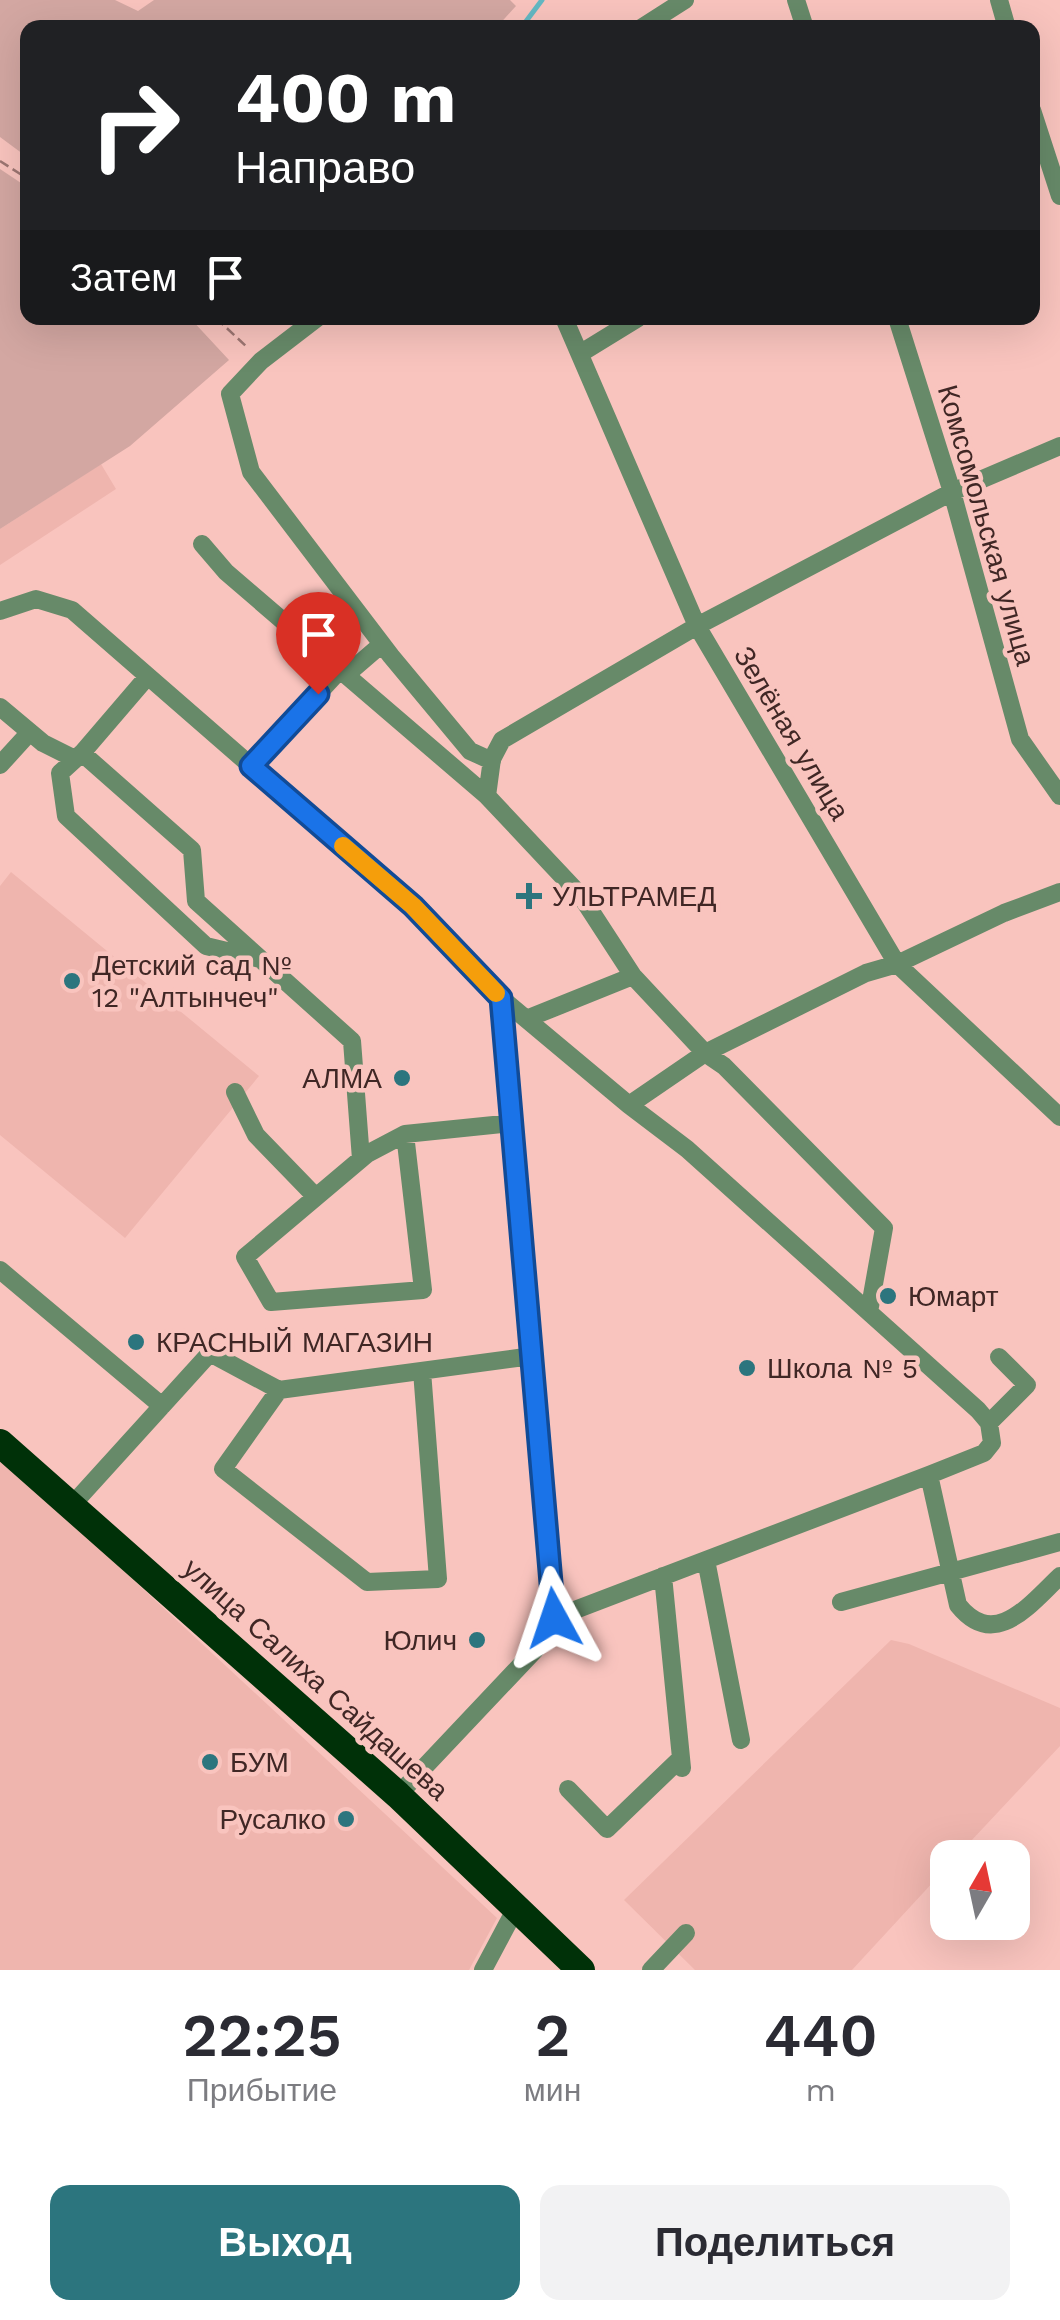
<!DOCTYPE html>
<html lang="ru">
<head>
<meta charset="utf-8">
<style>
	:root { --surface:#fff; --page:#f2f2f3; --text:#2b2b33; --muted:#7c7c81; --accent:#2c757e }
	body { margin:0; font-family:"Work Sans",sans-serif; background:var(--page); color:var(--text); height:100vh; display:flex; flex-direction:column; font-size:38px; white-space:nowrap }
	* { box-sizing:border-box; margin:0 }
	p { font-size:32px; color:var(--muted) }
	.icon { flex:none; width:55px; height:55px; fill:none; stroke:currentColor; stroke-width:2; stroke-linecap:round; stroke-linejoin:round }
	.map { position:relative; height:1970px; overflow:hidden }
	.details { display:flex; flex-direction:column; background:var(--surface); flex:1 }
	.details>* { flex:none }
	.top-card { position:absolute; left:20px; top:20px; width:1020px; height:305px; border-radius:20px; box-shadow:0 10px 40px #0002; background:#202124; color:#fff; overflow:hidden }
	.needle { width:65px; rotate:9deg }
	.buttons { position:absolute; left:930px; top:1840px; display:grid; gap:20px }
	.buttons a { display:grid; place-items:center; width:100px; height:100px; border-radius:20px; background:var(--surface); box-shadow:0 10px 40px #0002; font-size:50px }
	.pin { position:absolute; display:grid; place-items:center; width:85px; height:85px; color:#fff; margin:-102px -42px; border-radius:50% 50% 50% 0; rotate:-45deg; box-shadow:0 0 10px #0007 }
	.pin .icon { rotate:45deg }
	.me { position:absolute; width:110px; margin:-55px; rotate:355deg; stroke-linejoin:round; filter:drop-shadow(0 0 8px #0008) }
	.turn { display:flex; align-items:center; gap:35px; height:210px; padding:0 50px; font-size:45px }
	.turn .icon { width:130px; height:130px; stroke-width:2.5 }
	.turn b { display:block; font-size:70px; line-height:85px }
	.then { display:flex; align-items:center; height:95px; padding:0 50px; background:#0003; gap:20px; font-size:38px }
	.eta { display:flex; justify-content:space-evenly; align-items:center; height:170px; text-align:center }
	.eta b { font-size:60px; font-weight:600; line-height:70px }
	.primary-button { display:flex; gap:20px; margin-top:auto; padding:20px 50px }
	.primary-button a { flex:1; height:115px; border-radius:20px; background:var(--accent); color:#fff; font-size:40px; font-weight:600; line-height:115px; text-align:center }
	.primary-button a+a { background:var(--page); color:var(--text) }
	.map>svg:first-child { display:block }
	.built { fill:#efb5ae }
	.green { fill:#d3a7a2 }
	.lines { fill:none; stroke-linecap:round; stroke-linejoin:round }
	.stream { stroke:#63b8c3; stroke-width:5 }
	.path { stroke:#9d7672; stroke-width:2.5; stroke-dasharray:10 5; stroke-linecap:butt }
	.minor { stroke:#678a69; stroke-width:18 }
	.highway { stroke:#003108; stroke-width:28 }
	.route-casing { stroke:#114b97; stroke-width:25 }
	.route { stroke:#1a73e8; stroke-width:18 }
	.slow { stroke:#f59e0b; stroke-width:18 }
	.poi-dot { fill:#2c757e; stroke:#f9c4be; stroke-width:4 }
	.labels { text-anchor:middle; stroke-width:9; stroke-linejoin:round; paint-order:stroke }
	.street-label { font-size:28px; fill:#402725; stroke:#f9c4be }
	.poi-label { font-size:28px; fill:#402725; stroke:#f9c4be; text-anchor:start }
</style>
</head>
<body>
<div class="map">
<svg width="1060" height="1970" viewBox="0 0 1060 1970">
	<rect width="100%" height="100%" fill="#f9c4be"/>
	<!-- built -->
	<path class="built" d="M101,464L116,489L0,565V529Z
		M11,872L259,1076L125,1238L0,1135V886Z
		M0,1456L497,1918L469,1970H0Z
		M891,1640L909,1644L1060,1708V1746L956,1857L948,1858L947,1867L852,1970H695L624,1900Z"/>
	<!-- green -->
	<path class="green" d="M0,0H115L138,11L154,0H510L516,6L496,28H28L27,157L0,137Z
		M0,169L27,187L28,318H190L229,360L130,446L0,529Z"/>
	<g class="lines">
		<!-- stream -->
		<path class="stream" d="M521,28L542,0"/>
		<!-- path -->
		<path class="path" d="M0,161L28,179
			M216,318L248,348"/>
		<!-- minor -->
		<path class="minor" d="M796,0L805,28
			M999,0L1007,28
			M641,28L685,0
			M1032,110L1060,196
			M317,318L261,361L230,394L251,472L391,656L470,751L492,761
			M564,318L697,626L897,964L1060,1117
			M897,318L952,492L1020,739L1060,796
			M581,353L638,318
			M202,544L226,572L487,796
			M0,611L36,599L72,610L413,907L501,998L554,1618L535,1650L398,1795
			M346,675L382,644
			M148,676L82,753L192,850L196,901L352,1041L361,1159
			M0,707L43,743L75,759
			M82,753L60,773L66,816L206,946L260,959
			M0,765L30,732
			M251,766L340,670
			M501,998L629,1105L705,1053L866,973L897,964L1004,913L1060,892
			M526,1019L633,976
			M235,1092L256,1135L316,1197
			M405,1134L367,1154L245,1257L271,1302L423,1290L405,1134L512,1123
			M0,1270L162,1406
			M869,1312L884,1228L724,1066L705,1053L633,976L581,896L487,796L492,759L502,740L697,626L952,492L1060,446
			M279,1390L223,1469L367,1582L438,1579L422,1371
			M989,1423L1027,1385L999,1357
			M929,1475L958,1605C995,1651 1030,1604 1060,1576
			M73,1504L210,1353L279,1390L532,1356
			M706,1560L741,1740
			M663,1576L682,1768
			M841,1602L1060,1542
			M554,1618L929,1475L984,1453L992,1443L989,1423L978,1410L687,1149L629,1105
			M568,1789L607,1829L681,1758
			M483,1970L516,1908
			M651,1970L686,1933"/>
		<!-- highway -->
		<path class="highway" d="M0,1443L398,1795L581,1970"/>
	</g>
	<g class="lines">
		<defs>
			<path id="route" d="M318,694L251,766L413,906L501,998L554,1618"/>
		</defs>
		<!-- route casing -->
		<use href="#route" class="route-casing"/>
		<!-- route -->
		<use href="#route" class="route"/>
		<!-- slow -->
		<path class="slow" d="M343,846L413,906L496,993"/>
	</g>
	<!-- markers -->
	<g class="poi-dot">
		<path d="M524 881h10v10h10v10h-10v10h-10v-10h-10v-10h10z"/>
		<circle cx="72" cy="981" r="10"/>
		<circle cx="402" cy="1078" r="10"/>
		<circle cx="888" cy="1296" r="10"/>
		<circle cx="136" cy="1342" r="10"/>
		<circle cx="747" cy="1368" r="10"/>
		<circle cx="477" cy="1640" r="10"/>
		<circle cx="210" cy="1762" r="10"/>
		<circle cx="346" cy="1819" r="10"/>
	</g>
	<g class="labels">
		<!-- street labels -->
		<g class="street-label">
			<text transform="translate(987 525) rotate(74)" y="10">Комсомольская улица</text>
			<text transform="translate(792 733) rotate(59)" y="10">Зелёная улица</text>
			<text transform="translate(316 1679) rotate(42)" y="10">улица Салиха Сайдашева</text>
		</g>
		<!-- poi labels -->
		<g class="poi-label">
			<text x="552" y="906">УЛЬТРАМЕД</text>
			<text x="92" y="975">Детский сад №<tspan x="92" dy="32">12 "Алтынчеч"</tspan></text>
			<text x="382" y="1088" text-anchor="end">АЛМА</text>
			<text x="908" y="1306">Юмарт</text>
			<text x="156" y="1352">КРАСНЫЙ МАГАЗИН</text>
			<text x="767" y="1378">Школа № 5</text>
			<text x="457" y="1650" text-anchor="end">Юлич</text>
			<text x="230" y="1772">БУМ</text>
			<text x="326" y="1829" text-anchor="end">Русалко</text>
		</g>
	</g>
</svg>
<div class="buttons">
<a><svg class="needle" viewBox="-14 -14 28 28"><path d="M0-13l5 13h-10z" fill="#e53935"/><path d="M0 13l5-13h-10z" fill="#7c7c81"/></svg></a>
</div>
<div class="pin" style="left:318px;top:694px;background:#d93025"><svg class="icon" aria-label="arrive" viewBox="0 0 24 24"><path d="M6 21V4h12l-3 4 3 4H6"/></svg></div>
<svg class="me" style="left:554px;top:1618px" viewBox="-20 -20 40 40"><path d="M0-17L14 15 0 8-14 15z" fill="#1a73e8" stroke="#fff" stroke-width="4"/></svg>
<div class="top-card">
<div class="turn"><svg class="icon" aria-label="right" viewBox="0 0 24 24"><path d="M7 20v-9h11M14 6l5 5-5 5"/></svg><div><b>400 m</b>Направо</div></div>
<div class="then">Затем<svg class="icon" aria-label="arrive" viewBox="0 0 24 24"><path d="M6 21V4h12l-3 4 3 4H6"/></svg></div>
</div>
</div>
<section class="details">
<div class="eta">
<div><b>22:25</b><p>Прибытие</p></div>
<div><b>2</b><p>мин</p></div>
<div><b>440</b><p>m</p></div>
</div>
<div class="primary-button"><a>Выход</a><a>Поделиться</a></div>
</section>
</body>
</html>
